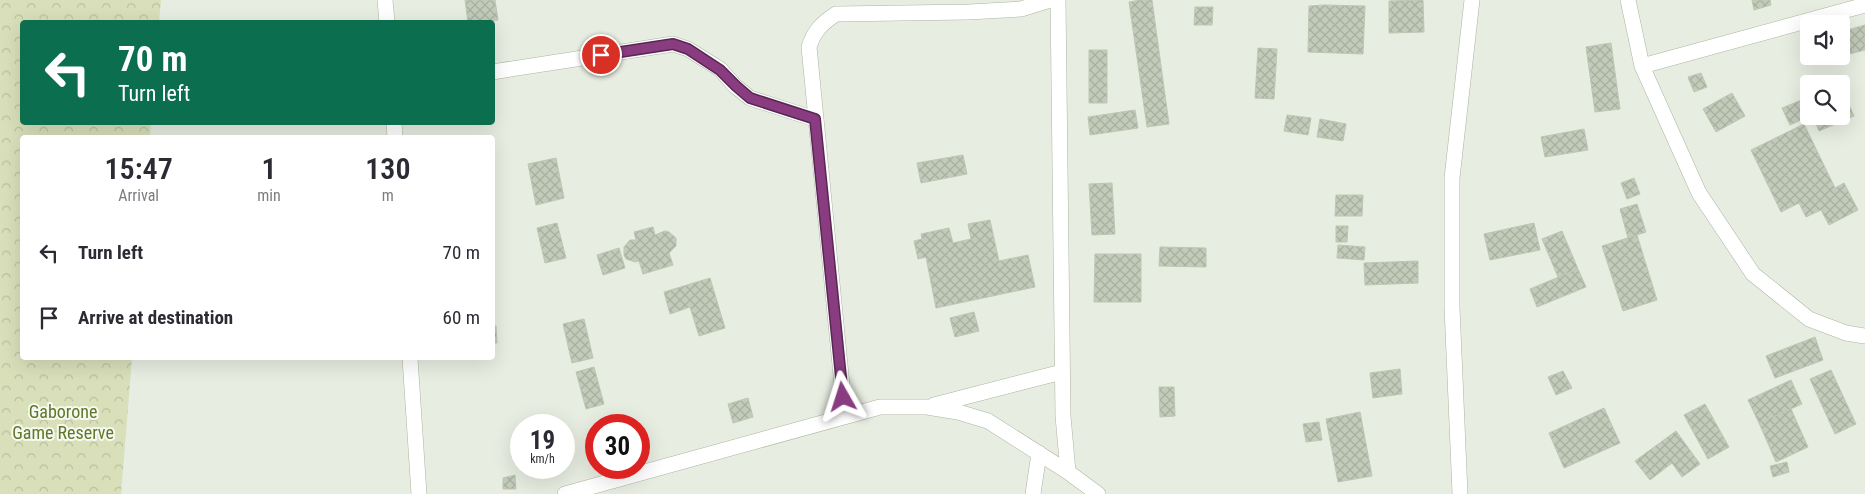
<!DOCTYPE html>
<html lang="en">
<head>
<meta charset="utf-8">
<style>
	:root { --surface:#fff; --page:#f7f7f7; --text:#2b2b33; --muted:#7c7c81 }
	body { margin:0; font-family:"Roboto Condensed",sans-serif; background:var(--page); color:var(--text); height:100vh; display:flex; flex-direction:column; font-size:19px; white-space:nowrap }
	* { box-sizing:border-box; margin:0 }
	p { font-size:16px; color:var(--muted) }
	.icon { flex:none; width:28px; height:28px; fill:none; stroke:currentColor; stroke-width:2; stroke-linecap:round; stroke-linejoin:round }
	.map { position:relative; flex:1; overflow:hidden }
	.drawer { position:absolute; left:20px; top:135px; width:475px; height:225px; display:flex; flex-direction:column; background:var(--surface); border-radius:5px; box-shadow:0 5px 20px #0002 }
	.drawer>* { flex:none }
	.banner { position:absolute; left:20px; top:20px; width:475px; height:105px; border-radius:5px; box-shadow:0 5px 20px #0002; background:#0b6e4f; color:#fff; overflow:hidden }
	.tools { position:absolute; left:1800px; top:15px; display:grid; gap:10px }
	.tools a { display:grid; place-items:center; width:50px; height:50px; border-radius:5px; background:var(--surface); box-shadow:0 5px 20px #0002; font-size:25px }
	.speed { position:absolute; left:510px; top:414px; display:flex; gap:10px; font-size:25px; font-weight:700; text-align:center }
	.speed>* { display:grid; place-content:center; width:65px; height:65px; border-radius:50%; background:var(--surface); box-shadow:0 5px 20px #0002; line-height:1 }
	.speed small { font-size:12px; font-weight:400 }
	.speed .limit { border:8px solid #d22; background:#fff; color:#111 }
	.pin { position:absolute; display:grid; place-items:center; width:42px; height:42px; color:#fff; margin:-21px; border:2px solid #fff; border-radius:50%; box-shadow:0 1px 5px #0007 }
	.me { position:absolute; width:55px; margin:-28px; rotate:354deg; stroke-linejoin:round; filter:drop-shadow(0 0 4px #0008) }
	.turn { display:flex; align-items:center; gap:18px; height:105px; padding:0 15px; font-size:22px }
	.turn .icon { width:65px; height:65px; stroke-width:2.5 }
	.turn b { display:block; font-size:35px; line-height:42px }
	.eta { display:flex; justify-content:space-evenly; align-items:center; height:85px; text-align:center }
	.eta b { font-size:30px; font-weight:600; line-height:35px }
	ul { padding:0; list-style:none }
	li { display:flex; align-items:center; gap:15px; height:65px; padding:0 15px }
	li div { flex:1 }
	li b { display:block; font-size:19px }
	li em { font-style:normal }
	.map>svg:first-child { display:block }
	.park { fill:url(#park-crowns) }
	.building { fill:url(#building-cross-hatch); stroke:#bdc7b3 }
	.lines { fill:none; stroke-linecap:round; stroke-linejoin:round }
	.minor-casing { stroke:#abb5a3; stroke-width:16 }
	.tertiary-casing { stroke:#abb5a3; stroke-width:16 }
	.minor { stroke:#fff; stroke-width:15 }
	.tertiary { stroke:#fff; stroke-width:15 }
	.route-casing { stroke:#592753; stroke-width:12 }
	.route { stroke:#893c80; stroke-width:9 }
	.labels { text-anchor:middle; stroke-width:4; stroke-linejoin:round; paint-order:stroke }
	.park-label { font-size:18px; fill:#607828; stroke:#f6f9f2 }
</style>
</head>
<body>
<div class="map">
<svg width="1865" height="494" viewBox="0 0 1865 494">
	<defs>
		<pattern id="park-crowns" width="20" height="18" patternUnits="userSpaceOnUse" patternTransform="scale(1.25)"><rect width="20" height="18" fill="#d8dfb9"/><path d="M2 6a3 3 0 1 1 6 0M12 15a3 3 0 1 1 6 0" fill="none" stroke="#bac09f"/></pattern>
		<pattern id="building-cross-hatch" width="8" height="8" patternUnits="userSpaceOnUse" patternTransform="scale(1.25)"><rect width="8" height="8" fill="#c2cbb9"/><path d="M0 0l8 8M0 8l8-8" fill="none" stroke="#a7af9f"/></pattern>
	</defs>
	<rect width="100%" height="100%" fill="#e7ede1"/>
	<!-- park -->
	<path class="park" d="M0,0H161L159,22H22V122L151,123L150,137L22,138V358H132L121,494H0Z"/>
	<!-- building -->
	<path class="building" d="M465,0H495L498,20L488,22H468Z
		M1140,0H1152L1169,124L1147,127L1129,2Z
		M1423,0L1424,32L1389,33V1Z
		M1752,0H1770L1771,5L1754,10Z
		M1324,5L1365,6L1363,54L1308,52L1309,6Z
		M1195,7H1213L1212,25H1194Z
		M1865,25V50L1845,55L1841,43V32Z
		M1611,43L1620,109L1595,112L1586,47Z
		M1258,48L1277,49L1274,99L1255,98Z
		M1089,50H1107V103H1089Z
		M1701,73L1707,87L1694,92L1688,77Z
		M1841,87L1854,116L1819,131L1813,116H1841Z
		M1732,93L1745,116L1716,132L1703,109Z
		M1809,97L1810,116L1790,125L1782,108Z
		M1135,110L1138,128L1090,135L1088,117Z
		M1287,115L1311,118L1308,135L1284,131Z
		M1320,119L1346,124L1343,141L1317,137Z
		M1804,124L1835,188L1844,183L1858,210L1829,225L1821,210L1806,217L1799,203L1781,212L1751,150Z
		M1584,129L1588,150L1545,157L1541,137Z
		M963,155L967,174L921,183L917,163Z
		M556,158L564,198L536,205L528,164Z
		M1634,178L1640,194L1627,199L1621,183Z
		M1112,183L1115,234L1092,235L1089,184Z
		M1336,195H1363L1362,216H1335Z
		M1637,204L1646,232L1628,238L1620,209Z
		M990,220L999,261L1028,255L1035,287L936,308L926,257L918,259L914,241L922,239L921,234L949,228L953,243L971,239L968,224Z
		M557,223L566,258L545,263L537,228Z
		M1534,223L1540,250L1490,260L1484,234Z
		M1336,226H1348L1347,242H1336Z
		M653,227L655,235L665,231L669,232L676,238V246L669,253L673,265L643,274L639,261L635,262L626,259L624,255V247L630,240H636L634,232Z
		M1562,231L1578,269L1558,277L1542,239Z
		M1637,235L1657,300L1623,311L1602,246Z
		M1338,245L1365,247L1364,260L1337,258Z
		M1160,247L1206,248V267L1159,266Z
		M619,248L625,268L603,275L597,255Z
		M1095,254H1141V302H1094Z
		M1418,261V283L1365,285L1364,263Z
		M1578,269L1586,287L1537,307L1530,289Z
		M710,278L725,328L699,336L690,307L670,314L664,292Z
		M974,312L979,331L955,337L950,318Z
		M584,319L593,358L572,363L563,324Z
		M496,326L497,343H492V327Z
		M1815,337L1823,360L1775,378L1766,356Z
		M594,367L604,404L586,409L576,372Z
		M1400,369L1402,394L1373,398L1370,373Z
		M1831,370L1856,424L1835,434L1810,379Z
		M1563,371L1572,388L1556,395L1548,377Z
		M1791,380L1802,404L1759,423L1748,400Z
		M1159,387H1174L1175,416L1160,417Z
		M748,398L753,417L733,423L728,404Z
		M1705,404L1729,447L1708,459L1684,415Z
		M1604,408L1620,443L1564,468L1549,433Z
		M1791,409L1808,447L1776,462L1759,423Z
		M1360,412L1372,476L1338,482L1326,419Z
		M1319,422L1322,440L1306,442L1303,424Z
		M1676,431L1700,464L1682,477L1672,463L1650,480L1635,461Z
		M1787,462L1789,472L1773,477L1770,466Z
		M515,475L516,489H503V478Z"/>
	<g class="lines">
		<defs>
			<path id="minor" d="M385,0L387,22
				M1058,0L1063,416L1068,472L1098,494
				M1628,0L1642,66L1699,193L1753,274L1809,319L1846,333L1865,336
				M1642,66L1865,5
				M492,72L673,44L688,49L720,69L735,86L750,98L815,119
				M394,122L395,138
				M410,358L419,494
				M934,405L1062,372
				M845,416L809,47C814,31 822,23 836,14L969,12L1021,9L1050,0
				M565,494L880,407H927L958,412L988,421L1068,472
				M1033,494L1039,453"/>
			<path id="tertiary" d="M1460,494L1452,307V178L1472,0"/>
		</defs>
		<!-- minor casing -->
		<use href="#minor" class="minor-casing"/>
		<!-- tertiary casing -->
		<use href="#tertiary" class="tertiary-casing"/>
		<!-- minor -->
		<use href="#minor" class="minor"/>
		<!-- tertiary -->
		<use href="#tertiary" class="tertiary"/>
	</g>
	<g class="lines">
		<defs>
			<path id="route" d="M601,55L673,44L688,49L720,70L736,86L750,98L815,119L843,397"/>
		</defs>
		<!-- route casing -->
		<use href="#route" class="route-casing"/>
		<!-- route -->
		<use href="#route" class="route"/>
	</g>
	<g class="labels">
		<!-- park labels -->
		<g class="park-label">
			<text x="63" y="418">Gaborone<tspan x="63" dy="21">Game Reserve</tspan></text>
		</g>
	</g>
</svg>
<div class="tools">
<a><svg class="icon" aria-label="sound" viewBox="0 0 24 24"><path d="M4 9h4l5-4v14l-5-4H4zM17 9q2 3 0 6"/></svg></a>
<a><svg class="icon" aria-label="search" viewBox="0 0 24 24"><circle cx="10" cy="10" r="6"/><path d="M15 15l6 6"/></svg></a>
</div>
<div class="speed"><div>19<small>km/h</small></div><div class="limit">30</div></div>
<div class="pin" style="left:601px;top:55px;background:#d93025"><svg class="icon" aria-label="arrive" viewBox="0 0 24 24"><path d="M6 21V4h12l-3 4 3 4H6"/></svg></div>
<svg class="me" style="left:843px;top:397px" viewBox="-20 -20 40 40"><path d="M0-17L14 15 0 8-14 15z" fill="#893c80" stroke="#fff" stroke-width="4"/></svg>
<div class="banner">
<div class="turn"><svg class="icon" aria-label="left" viewBox="0 0 24 24"><path d="M17 20v-9H6M10 6l-5 5 5 5"/></svg><div><b>70 m</b>Turn left</div></div>
</div>
<section class="drawer">
<div class="eta">
<div><b>15:47</b><p>Arrival</p></div>
<div><b>1</b><p>min</p></div>
<div><b>130</b><p>m</p></div>
</div>
<ul>
<li><svg class="icon" aria-label="left" viewBox="0 0 24 24"><path d="M17 20v-9H6M10 6l-5 5 5 5"/></svg><div><b>Turn left</b></div><em>70 m</em></li>
<li><svg class="icon" aria-label="arrive" viewBox="0 0 24 24"><path d="M6 21V4h12l-3 4 3 4H6"/></svg><div><b>Arrive at destination</b></div><em>60 m</em></li>
</ul>
</section>
</div>
</body>
</html>
